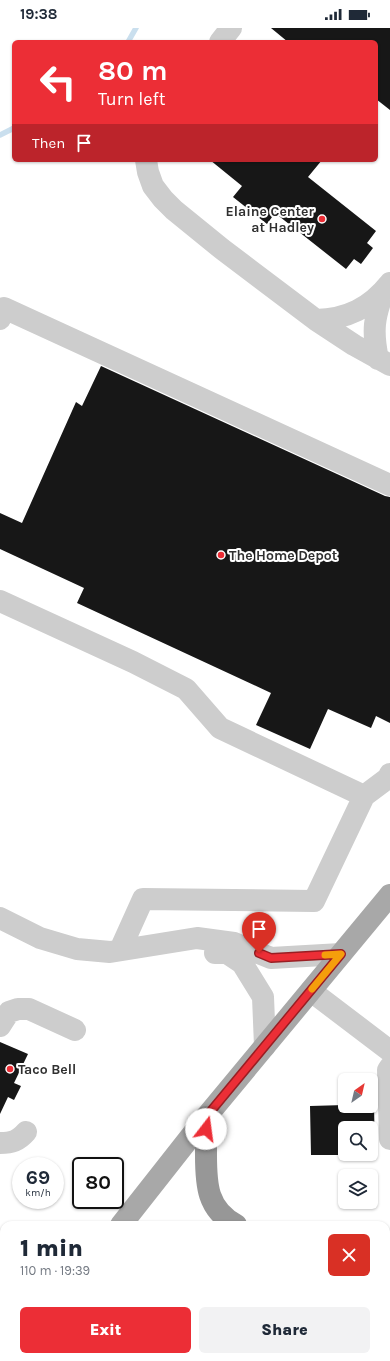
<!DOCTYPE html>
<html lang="en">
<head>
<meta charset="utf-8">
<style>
	:root { --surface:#fff; --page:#f2f2f3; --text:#1f2937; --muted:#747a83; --accent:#ec2e36 }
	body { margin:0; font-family:Karla,sans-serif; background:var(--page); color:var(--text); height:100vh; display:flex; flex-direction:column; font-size:15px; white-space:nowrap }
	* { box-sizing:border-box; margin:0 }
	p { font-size:13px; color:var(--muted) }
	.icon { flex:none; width:22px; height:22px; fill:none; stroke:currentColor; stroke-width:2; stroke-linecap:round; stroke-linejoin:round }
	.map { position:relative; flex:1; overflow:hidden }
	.details { position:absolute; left:0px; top:1193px; width:390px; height:140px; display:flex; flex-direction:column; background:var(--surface); border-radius:12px 12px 0 0; box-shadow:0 1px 3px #0004 }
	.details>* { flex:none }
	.guide { position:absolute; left:12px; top:12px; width:366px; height:122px; border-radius:6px; box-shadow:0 1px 3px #0004; background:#ec2e36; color:#fff; overflow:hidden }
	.needle { width:26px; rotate:34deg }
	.fabs { position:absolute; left:338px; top:1045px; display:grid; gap:8px }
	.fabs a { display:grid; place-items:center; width:40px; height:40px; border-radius:6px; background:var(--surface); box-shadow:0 1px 3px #0004; font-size:20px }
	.speed { position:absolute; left:12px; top:1129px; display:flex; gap:8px; font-size:20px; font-weight:700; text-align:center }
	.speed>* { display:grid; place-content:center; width:52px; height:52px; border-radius:50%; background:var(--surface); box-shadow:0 1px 3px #0004; line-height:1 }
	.speed small { font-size:10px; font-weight:400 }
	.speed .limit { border:2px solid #111; border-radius:6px; background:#fff; color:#111 }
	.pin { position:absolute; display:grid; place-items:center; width:34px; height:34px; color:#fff; margin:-41px -17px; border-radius:50% 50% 50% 0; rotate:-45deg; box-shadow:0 0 4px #0007 }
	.pin .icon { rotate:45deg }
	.me { position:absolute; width:44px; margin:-22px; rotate:15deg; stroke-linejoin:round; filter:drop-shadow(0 0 3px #0008) }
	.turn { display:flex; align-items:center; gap:14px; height:84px; padding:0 20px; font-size:18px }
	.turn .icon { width:52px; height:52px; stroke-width:2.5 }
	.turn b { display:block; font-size:28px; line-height:34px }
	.then { display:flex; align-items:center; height:38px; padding:0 20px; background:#0003; gap:8px; font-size:15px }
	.round { display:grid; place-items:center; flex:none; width:42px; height:42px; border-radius:6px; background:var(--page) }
	.head { display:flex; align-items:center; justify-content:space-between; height:68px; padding:0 20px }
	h1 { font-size:24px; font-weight:800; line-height:30px }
	.cta { display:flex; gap:8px; margin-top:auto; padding:8px 20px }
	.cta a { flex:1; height:46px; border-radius:6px; background:var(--accent); color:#fff; font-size:16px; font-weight:800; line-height:46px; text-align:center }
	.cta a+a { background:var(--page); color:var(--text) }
	.status { display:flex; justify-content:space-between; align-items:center; height:28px; padding:0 20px; background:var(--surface); direction:ltr }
	.status svg { height:11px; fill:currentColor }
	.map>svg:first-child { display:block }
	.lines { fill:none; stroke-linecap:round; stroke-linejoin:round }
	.stream { stroke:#cadfee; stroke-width:5.5 }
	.building { fill:#171717; fill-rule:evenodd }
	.minor { stroke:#cdcdcd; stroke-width:22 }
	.major { stroke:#a8a8a8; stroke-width:22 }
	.highway { stroke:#979797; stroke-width:22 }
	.route-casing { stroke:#991e23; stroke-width:10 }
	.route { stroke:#ec2e36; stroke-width:7 }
	.slow { stroke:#f59e0b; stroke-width:7 }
	.poi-dot { fill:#ec2e36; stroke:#fff; stroke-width:1.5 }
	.labels { text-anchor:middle; stroke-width:4; stroke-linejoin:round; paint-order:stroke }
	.poi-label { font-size:14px; font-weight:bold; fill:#303030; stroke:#fff; text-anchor:start }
</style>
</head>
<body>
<div class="status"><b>19:38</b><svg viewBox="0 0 49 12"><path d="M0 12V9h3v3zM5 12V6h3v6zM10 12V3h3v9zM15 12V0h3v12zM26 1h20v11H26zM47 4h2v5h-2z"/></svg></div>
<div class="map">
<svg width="390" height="1333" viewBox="0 0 390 1333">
	<rect width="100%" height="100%" fill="#fff"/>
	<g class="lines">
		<!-- stream -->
		<path class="stream" d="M128,14L136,0
			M0,107L14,100"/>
	</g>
	<!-- building -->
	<path class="building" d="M271,0H390V82L376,71V14H288Z
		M210,132H322L308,149L376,203L367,215L373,220L361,236L354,231L346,241L275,185L267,196L233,169L242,158Z
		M101,338L385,468L390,469V695L376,688L371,700L328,681L310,721L256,697L271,665L77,575L84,560L0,521V485L22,495L76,374L82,378Z
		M0,1014L28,1026L14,1055L21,1058L14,1072L8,1069L0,1086Z
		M345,1077L371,1078L374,1077L375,1127H311L310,1078ZM345,1100H371V1126H345Z"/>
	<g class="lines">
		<!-- minor -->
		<path class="minor" d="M220,14L231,0
			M146,132L148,144L153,158L163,171L174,182L222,221L316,292L354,317L390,337
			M0,291L4,280L390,457
			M316,292C347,291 370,280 390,255
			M378,331C372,303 374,289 384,263
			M0,573L133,634L186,661L220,700L364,768L388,750L390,746
			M0,890L40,910L77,921L110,924L197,910L234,915L271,930L341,926
			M120,922L143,871L314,873L364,768
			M215,925H227L242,935L263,969L265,1018
			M311,963L390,1023
			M0,998L9,984L18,981H29L75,1002
			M390,1039L388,1042L390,1111
			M0,1115C12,1115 18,1113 26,1104"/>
		<!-- major -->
		<path class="major" d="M121,1197L206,1089L390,867
			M13,1333L16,1329"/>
		<!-- highway -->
		<path class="highway" d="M206,1089C206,1102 206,1114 206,1127C206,1157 207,1181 236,1197
			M386,1219H390
			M0,1220H4
			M386,1252H390
			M0,1253H4"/>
	</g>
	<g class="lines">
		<defs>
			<path id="route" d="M206,1101V1089L341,926L271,930L259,925"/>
		</defs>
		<!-- route casing -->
		<use href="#route" class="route-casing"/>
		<!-- route -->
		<use href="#route" class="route"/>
		<!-- slow -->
		<path class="slow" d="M312,961L341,926L325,927"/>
	</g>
	<!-- markers -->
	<g class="poi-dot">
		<circle cx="322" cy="191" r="4"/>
		<circle cx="221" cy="527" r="4"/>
		<circle cx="10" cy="1041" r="4"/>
	</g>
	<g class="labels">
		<!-- poi labels -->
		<g class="poi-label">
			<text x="314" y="188" text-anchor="end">Elaine Center<tspan x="314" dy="16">at Hadley</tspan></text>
			<text x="229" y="532">The Home Depot</text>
			<text x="18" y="1046">Taco Bell</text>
		</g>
	</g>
</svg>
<div class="fabs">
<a><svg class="needle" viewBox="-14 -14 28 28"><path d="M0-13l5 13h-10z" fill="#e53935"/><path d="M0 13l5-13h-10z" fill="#747a83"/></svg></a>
<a><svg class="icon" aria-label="search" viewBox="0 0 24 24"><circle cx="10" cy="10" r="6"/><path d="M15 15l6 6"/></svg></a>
<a><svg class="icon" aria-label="layers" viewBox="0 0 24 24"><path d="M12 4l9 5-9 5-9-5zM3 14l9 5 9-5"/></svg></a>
</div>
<div class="speed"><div>69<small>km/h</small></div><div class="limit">80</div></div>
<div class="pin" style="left:259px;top:925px;background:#d93025"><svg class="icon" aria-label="arrive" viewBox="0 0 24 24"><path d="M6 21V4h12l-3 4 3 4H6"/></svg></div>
<svg class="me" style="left:206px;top:1101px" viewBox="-20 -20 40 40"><circle r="19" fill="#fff"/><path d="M0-13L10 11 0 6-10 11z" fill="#ec2e36"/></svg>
<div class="guide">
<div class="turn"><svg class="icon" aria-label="left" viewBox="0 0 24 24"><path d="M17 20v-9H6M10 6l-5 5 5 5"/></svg><div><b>80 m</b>Turn left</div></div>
<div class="then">Then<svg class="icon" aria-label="arrive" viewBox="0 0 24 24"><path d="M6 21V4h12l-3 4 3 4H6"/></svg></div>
</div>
<section class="details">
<div class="head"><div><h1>1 min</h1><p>110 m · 19:39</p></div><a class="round" style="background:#d93025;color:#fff"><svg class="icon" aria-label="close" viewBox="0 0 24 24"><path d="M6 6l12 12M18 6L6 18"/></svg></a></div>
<div class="cta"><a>Exit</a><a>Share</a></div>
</section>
</div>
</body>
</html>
